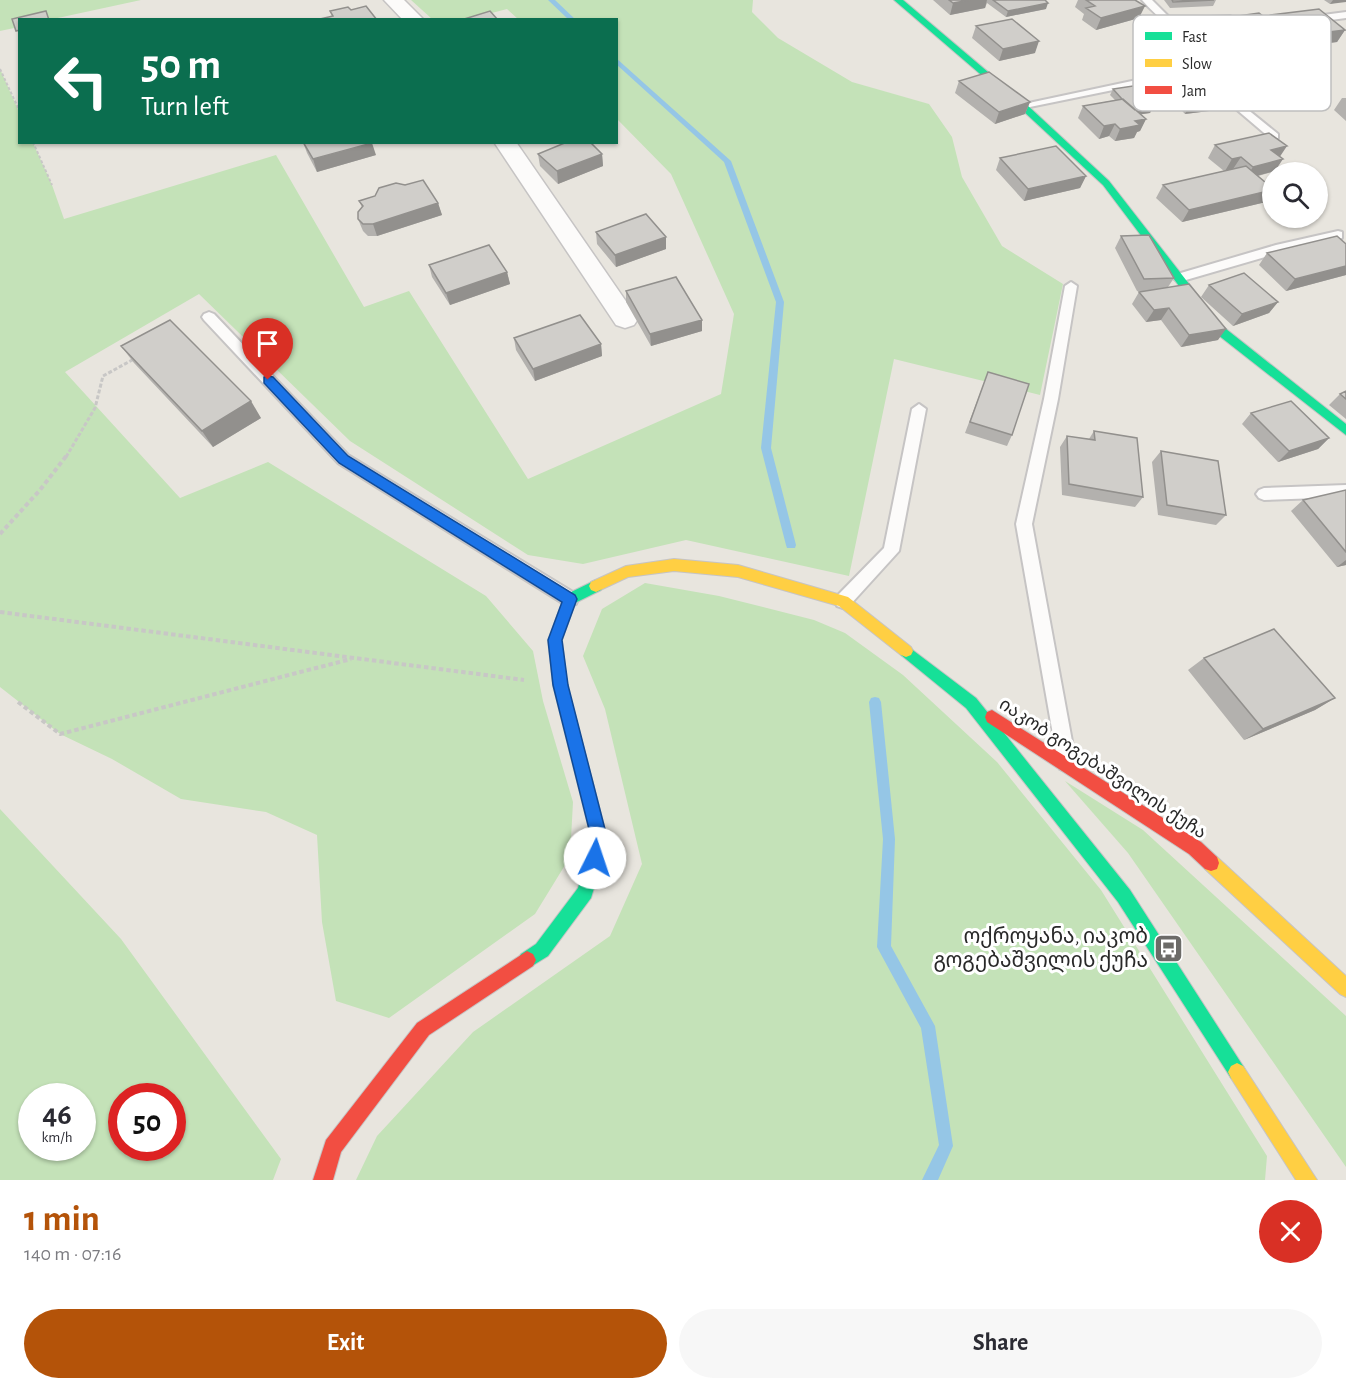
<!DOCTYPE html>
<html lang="en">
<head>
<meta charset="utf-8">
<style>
	:root { --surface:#fff; --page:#f7f7f7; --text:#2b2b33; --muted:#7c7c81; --accent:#b45309 }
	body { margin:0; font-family:"Alegreya Sans","Noto Sans Georgian",sans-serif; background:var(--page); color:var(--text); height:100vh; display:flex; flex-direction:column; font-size:22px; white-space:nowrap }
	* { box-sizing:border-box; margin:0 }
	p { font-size:20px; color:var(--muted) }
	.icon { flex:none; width:33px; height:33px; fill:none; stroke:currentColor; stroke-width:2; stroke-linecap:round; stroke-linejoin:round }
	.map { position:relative; height:1180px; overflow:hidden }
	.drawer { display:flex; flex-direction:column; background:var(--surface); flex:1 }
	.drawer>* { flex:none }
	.top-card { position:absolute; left:18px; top:18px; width:600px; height:126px; border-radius:0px; box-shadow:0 2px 4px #0004; background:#0b6e4f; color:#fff; overflow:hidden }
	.controls { position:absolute; left:1262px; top:162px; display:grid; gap:12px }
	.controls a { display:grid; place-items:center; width:66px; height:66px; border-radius:50%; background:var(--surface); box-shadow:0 2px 4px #0004; font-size:30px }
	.speed { position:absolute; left:18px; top:1083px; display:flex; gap:12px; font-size:30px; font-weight:700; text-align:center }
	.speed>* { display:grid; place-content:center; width:78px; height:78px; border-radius:50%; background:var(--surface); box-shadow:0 2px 4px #0004; line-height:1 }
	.speed small { font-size:15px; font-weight:400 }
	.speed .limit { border:9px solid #d22; background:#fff; color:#111 }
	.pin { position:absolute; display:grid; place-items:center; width:51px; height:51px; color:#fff; margin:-62px -26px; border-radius:50% 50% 50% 0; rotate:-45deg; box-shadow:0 0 6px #0007 }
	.pin .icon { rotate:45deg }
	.me { position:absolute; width:66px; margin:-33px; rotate:4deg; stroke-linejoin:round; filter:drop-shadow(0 0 4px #0008) }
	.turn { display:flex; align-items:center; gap:21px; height:126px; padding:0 24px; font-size:27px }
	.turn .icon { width:78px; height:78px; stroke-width:2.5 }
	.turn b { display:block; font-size:42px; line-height:51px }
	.round { display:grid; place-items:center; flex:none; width:63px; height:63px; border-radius:32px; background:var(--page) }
	.head { display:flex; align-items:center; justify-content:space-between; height:102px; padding:0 24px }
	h1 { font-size:36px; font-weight:600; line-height:45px; color:var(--accent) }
	.action { display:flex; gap:12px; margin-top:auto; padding:12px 24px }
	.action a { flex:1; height:69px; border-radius:36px; background:var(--accent); color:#fff; font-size:24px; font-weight:600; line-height:69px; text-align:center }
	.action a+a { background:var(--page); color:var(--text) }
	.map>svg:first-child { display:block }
	.green { fill:#c4e2b8; fill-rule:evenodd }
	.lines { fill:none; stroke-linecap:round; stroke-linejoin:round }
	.stream { fill:#95c6e6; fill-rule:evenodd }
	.lane-casing { stroke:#c6c4c4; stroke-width:4 }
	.street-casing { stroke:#c6c4c4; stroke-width:3 }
	.fast-casing { stroke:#c6c4c4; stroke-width:2 }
	.slow-casing { stroke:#c6c4c4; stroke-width:2 }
	.jam-casing { stroke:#c6c4c4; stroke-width:2 }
	.path-far2 { stroke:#c8c7c6; stroke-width:2; stroke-dasharray:3 2; stroke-linecap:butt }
	.path-far1 { stroke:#c8c7c6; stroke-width:3; stroke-dasharray:4 2; stroke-linecap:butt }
	.path { stroke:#c8c7c6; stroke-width:4; stroke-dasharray:4.5 3; stroke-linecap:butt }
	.lane { fill:#fcfbfa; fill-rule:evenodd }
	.street { fill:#fcfbfa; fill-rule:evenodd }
	.fast { fill:#16e098; fill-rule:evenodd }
	.slow { fill:#ffcf43; fill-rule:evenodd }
	.jam { fill:#f24e42; fill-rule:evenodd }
	.wall { fill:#b3b1ae }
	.shaded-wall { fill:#92908d }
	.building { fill:#d0ceca; stroke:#92908d; stroke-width:1.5 }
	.route { fill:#1a73e8; stroke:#114b97; stroke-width:1.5 }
	.labels { text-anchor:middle; stroke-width:6; stroke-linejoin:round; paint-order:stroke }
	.street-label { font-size:18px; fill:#292929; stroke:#fff }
	.near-poi-label { font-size:21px; fill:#292929; stroke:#fff; text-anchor:end }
	.key { fill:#fff; stroke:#bfbfbf; stroke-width:1.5 }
	.key-label { font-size:16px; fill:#292929 }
</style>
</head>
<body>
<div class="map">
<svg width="1346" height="1180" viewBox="0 0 1346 1180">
	<rect width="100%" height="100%" fill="#e8e5de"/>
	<!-- green -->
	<path class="green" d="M0,0H141L53,19L20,20L19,27L0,31Z
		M411,0H753L752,12L778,38L852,82L929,104L952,137L962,177L1002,246L1063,284L1040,395L894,359L849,576L686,540L583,564L528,555L350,441L199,294L65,372L180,498L268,462L486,596L533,651L543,701L573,802L570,857L535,914L389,1018L336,1001L322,922L317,835L266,812L181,799L112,759L60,734L0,687V69L19,112L20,142L33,143L52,185L64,219L276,155L364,307L409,291L528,479L721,394L734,314L671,174L617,119L616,20L518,19L507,9L469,19H432Z
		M645,583L719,596L814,620L845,633L903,675L997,762L1101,890L1267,1156L1265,1180H356L377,1136L473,1032L610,936L642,864L605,709L583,656L602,609Z
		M1065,781L1143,830L1346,1016V1167L1128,853Z
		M0,809L121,939L281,1159L273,1180H0ZM82,1096V1148H32V1096ZM172,1096V1148H122V1096Z"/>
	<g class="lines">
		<!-- stream -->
		<path class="stream" d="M548,0H555L576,20H569Z
			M616,58L731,161L784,302L771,448L796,545L795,548H787L786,545L761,448L776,302L724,162L616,64Z
			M875,697L879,698L881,702L895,839L891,946L935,1026L953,1146L938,1180H922L939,1145L921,1028L877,947L883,839L869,702L871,698Z"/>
		<defs>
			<path id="lane" d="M1142,0H1152L1171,19L1230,16L1235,19L1230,22L1179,24L1189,30L1207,46L1208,58L1201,72L1020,109V105L1024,104L1193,68L1198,58L1197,47C1178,30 1159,20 1142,0Z
				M1346,12V18L1308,23L1303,20L1308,17Z
				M1220,87L1278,134V138H1270L1216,92L1215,90Z
				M1338,231L1342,232V238L1282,252L1179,282L1173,278L1174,275L1276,245Z
				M1071,282L1077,286L1058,399L1032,524L1076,763L1074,769L1067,772L1060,769L1058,763L1016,524L1044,399L1065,286Z
				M209,312L214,314L348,455L576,594L578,599L576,604L570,606L564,604L338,463L204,320L202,317L204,314Z
				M919,404L926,409L899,551L849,606L843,608L837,606L835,601L837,596L884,548L912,409Z
				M1346,485V497L1264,500L1259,498L1256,494L1259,490L1264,488Z"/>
			<path id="street" d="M384,0H404L424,20H403Z
				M494,142H516L634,313L638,319L634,325L625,328L616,325Z"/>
			<path id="fast" d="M894,0H903L1027,105L1109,181L1221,325L1346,424V435L1213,331L1103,185L1021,109Z
				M596,580L601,582L603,586L601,590L575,603L562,640L567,685L608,841L591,898L548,956L527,969L521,966L518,960L521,954L536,944L578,888L592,841L553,685L548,640L565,595Z
				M906,645L976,698L1130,890L1243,1066L1246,1072L1243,1078L1237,1081L1231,1078L1118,902L966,708L901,655L899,651L901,647Z"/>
			<path id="slow" d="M674,559L738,565L848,597L911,647L913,651L911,655L906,657L901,655L839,606L738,577L674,571L628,577L596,592L591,590L589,586L591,582L626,566Z
				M1211,855L1217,857L1346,976V997L1340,994L1205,869L1203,863L1205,857Z
				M1237,1063L1243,1066L1317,1180H1296L1231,1078L1228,1072L1231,1066Z"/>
			<path id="jam" d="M992,710L1201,842L1217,857L1219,863L1217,869L1211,871L1205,869L1189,854L987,722L985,717L987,712Z
				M527,951L533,954L536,960L533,966L429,1035L341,1152L333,1180H313L326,1140L417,1023Z"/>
		</defs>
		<!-- lane casing -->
		<use href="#lane" class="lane-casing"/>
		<!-- street casing -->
		<use href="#street" class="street-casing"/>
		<!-- fast casing -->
		<use href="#fast" class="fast-casing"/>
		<!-- slow casing -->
		<use href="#slow" class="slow-casing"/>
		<!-- jam casing -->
		<use href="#jam" class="jam-casing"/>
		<!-- path-far2 -->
		<path class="path-far2" d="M0,69L20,112
			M33,142L52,185"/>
		<!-- path-far1 -->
		<path class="path-far1" d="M66,457L95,408L103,376L134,359"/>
		<!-- path -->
		<path class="path" d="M0,534L40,490L67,455
			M0,612L524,680
			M18,702L60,734L351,659"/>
		<!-- lane -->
		<use href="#lane" class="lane"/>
		<!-- street -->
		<use href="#street" class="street"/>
		<!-- fast -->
		<use href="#fast" class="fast"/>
		<!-- slow -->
		<use href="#slow" class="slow"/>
		<!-- jam -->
		<use href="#jam" class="jam"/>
	</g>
	<!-- wall -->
	<path class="wall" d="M933,0H1045L1046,9L1006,17L987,3L985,8L950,15Z
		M1078,0H1135L1139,18L1096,30L1082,20L1084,14L1075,7Z
		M1164,0H1216L1213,6L1170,8Z
		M1324,0H1346L1330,4Z
		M1271,15L1345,30L1337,42L1289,48L1280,40L1278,45L1228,52L1204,31L1210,20H1268Z
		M976,26L1035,53L999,61L972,38Z
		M1148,30L1184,34L1181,40L1160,46L1146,36Z
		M1170,80L1240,96L1233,108L1185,114L1164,92Z
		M959,81L1030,102L1025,114L995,124L955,93Z
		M1113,89L1153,107L1150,113L1141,114L1146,119L1140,131L1137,132L1134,138L1115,141L1109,136L1099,139L1078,118L1083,106L1115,100L1110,95Z
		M1342,98H1346V121L1334,110Z
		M303,142L376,155L317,172L307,153Z
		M1215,145L1280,157L1275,171L1258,176L1272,188V193L1266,202L1182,222L1156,198L1163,185L1224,171L1208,158Z
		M538,154H602L603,166L558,184L540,166Z
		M1000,158L1086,176L1080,188L1024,201L996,170Z
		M359,201L438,203L442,215L377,236H368L363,231L358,219L362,207Z
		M596,232L666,237V249L616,267L597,244Z
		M1121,236L1174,278L1168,287L1218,340L1181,347L1161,320L1146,322L1132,304L1139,292L1144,291H1137L1115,248Z
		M1346,244V275L1286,291L1259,265L1267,253Z
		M429,265L507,272L510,284L450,305L432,277Z
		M1209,285L1278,302L1269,313L1233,326L1201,297Z
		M626,291L702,320V331L651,346L626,302Z
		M514,338L601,344L602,356L535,381L516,350Z
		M121,346L261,418L213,447L134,363Z
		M988,372L1012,435L1007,446L965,433Z
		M1346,391V419L1329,405L1340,394Z
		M1251,413L1329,438L1318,449L1278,462L1242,424Z
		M1094,431L1143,497L1135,507L1062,495L1060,447L1067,436L1089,439Z
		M1161,451L1226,515L1216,525L1158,515L1152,462Z
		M1346,490V565L1337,567L1291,511L1303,500Z
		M1204,658L1335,698L1315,710L1244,740L1188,670Z"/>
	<!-- shaded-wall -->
	<path class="shaded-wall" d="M970,0H987L985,8L950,15L953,3Z
		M1333,0H1346V2L1330,4Z
		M1048,3L1046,9L1006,17L1008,11Z
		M1145,6L1139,18L1096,30L1101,18Z
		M1345,30L1337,42L1289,48L1296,36Z
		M1285,33L1278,45L1228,52L1235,40Z
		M1184,34L1181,40L1160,46L1163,40Z
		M1039,41L1035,53L999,61L1003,49Z
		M1240,96L1233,108L1185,114L1191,102Z
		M1030,102L1025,114L995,124L999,112Z
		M1153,107L1150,113L1130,116L1133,110Z
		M1146,119L1140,131L1137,132L1134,138L1115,141L1120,129L1135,121Z
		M1115,124L1109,136L1099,139L1104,126Z
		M372,143L376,155L317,172L313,159Z
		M1287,146L1279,158L1271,150Z
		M602,154L603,166L558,184L557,171Z
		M1241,157L1233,169L1225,171L1232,159Z
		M1283,159L1275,171L1245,179L1253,167Z
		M1086,176L1080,188L1024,201L1028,189Z
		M1272,190V193L1266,202L1182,222L1189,210Z
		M438,203L442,215L377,236L373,224Z
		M666,237V249L616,267L615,255Z
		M1346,266V275L1286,291L1295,279Z
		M507,272L510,284L450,305L446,293Z
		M1278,302L1269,313L1233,326L1242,314Z
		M1169,308L1161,320L1146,322L1154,310Z
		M702,320V331L651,346L650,334Z
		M1226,329L1218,340L1181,347L1189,335Z
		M601,344L602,356L535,381L533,369Z
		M251,401L261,418L213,447L202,431Z
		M1329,438L1318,449L1278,462L1289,451Z
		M1346,560V565L1337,567Z
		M1335,698L1315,710L1244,740L1263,729Z"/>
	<!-- building -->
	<path class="building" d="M949,0H970L953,3Z
		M993,0H1045L1048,3L1008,11Z
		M1086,0H1135L1145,6L1101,18L1086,8L1095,6Z
		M1172,0H1214L1173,2Z
		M366,6L377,20L320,19L333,16L330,11L348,7L351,10Z
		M1319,9L1345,30L1296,36L1271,15Z
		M46,11L49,20H20V30L16,31L12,19Z
		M490,11L498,20H461Z
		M1259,13L1285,33L1235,40L1210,20Z
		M1012,19L1039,41L1003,49L976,26Z
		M989,72L1030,102L999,112L959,81Z
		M1133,86L1153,107L1135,110L1122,99L1113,89Z
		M1123,99L1146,119L1135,121L1140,125L1120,129L1115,124L1104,126L1083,106Z
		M1269,133L1287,146L1271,150L1283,159L1253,167L1241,157L1232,159L1215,145Z
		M303,142H372V143L313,159Z
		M567,142H590L602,154L557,171L538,154Z
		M1056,146L1086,176L1028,189L1000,158Z
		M1246,166L1272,188V190L1189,210L1163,185Z
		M423,180L438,203L373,224H363L358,219V212L363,206L359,201L375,196L379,188L396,183L405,185Z
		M646,214L666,237L615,255L596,232Z
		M1149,235L1174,278L1144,279L1121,236Z
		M1337,236L1346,244V266L1295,279L1267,253Z
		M489,245L507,272L446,293L429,265Z
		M1244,273L1278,302L1242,314L1209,285Z
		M676,277L702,320L650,334L626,291Z
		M1189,284L1226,329L1189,335L1169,308L1154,310L1139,292Z
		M580,315L601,344L533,369L514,338Z
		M170,320L251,401L202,431L121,346Z
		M988,372L1029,384L1012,435L970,422Z
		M1346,391V399L1340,394Z
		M1291,401L1329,438L1289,451L1251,413Z
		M1094,431L1137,438L1143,497L1069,484L1067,436L1095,440Z
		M1161,451L1218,461L1226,515L1167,505Z
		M1346,490V552L1303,500Z
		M1274,629L1335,698L1263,729L1204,658Z"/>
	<!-- route -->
	<path class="route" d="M268,376L273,377L348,456L575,595L577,599L562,640L568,685L608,841L601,864L595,866L589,864L587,858L592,841L553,685L548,640L562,602L339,463L264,383V377Z"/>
	<!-- icons -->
	<defs>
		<symbol id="bus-square" viewBox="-11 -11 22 22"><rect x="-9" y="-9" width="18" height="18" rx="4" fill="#6c6b68" stroke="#fff"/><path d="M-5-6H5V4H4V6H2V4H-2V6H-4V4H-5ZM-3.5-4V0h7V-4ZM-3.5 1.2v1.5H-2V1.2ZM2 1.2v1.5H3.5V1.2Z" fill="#fff"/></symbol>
	</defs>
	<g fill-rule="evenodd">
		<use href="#bus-square" x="1152" y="932" width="33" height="33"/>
	</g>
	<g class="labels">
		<!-- street labels -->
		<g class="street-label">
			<text transform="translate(1103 768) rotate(33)" y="6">იაკობ გოგებაშვილის ქუჩა</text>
		</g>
		<!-- near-poi labels -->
		<g class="near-poi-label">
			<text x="1148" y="943">ოქროყანა, იაკობ<tspan x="1148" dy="24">გოგებაშვილის ქუჩა</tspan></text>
		</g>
	</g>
	<!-- legend -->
	<rect x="1133" y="15" width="198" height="96" rx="9" class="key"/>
	<rect x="1145" y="32" width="27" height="8" fill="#16e098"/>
	<rect x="1145" y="59" width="27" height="8" fill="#ffcf43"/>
	<rect x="1145" y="86" width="27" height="8" fill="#f24e42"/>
	<g class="key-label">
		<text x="1182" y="42">Fast</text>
		<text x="1182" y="69">Slow</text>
		<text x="1182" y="96">Jam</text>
	</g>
</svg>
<div class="controls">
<a><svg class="icon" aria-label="search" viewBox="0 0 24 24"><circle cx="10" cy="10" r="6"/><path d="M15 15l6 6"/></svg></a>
</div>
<div class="speed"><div>46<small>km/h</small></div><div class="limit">50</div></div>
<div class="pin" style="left:268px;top:380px;background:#d93025"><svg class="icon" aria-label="arrive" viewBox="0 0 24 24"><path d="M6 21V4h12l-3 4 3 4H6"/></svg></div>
<svg class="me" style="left:595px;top:858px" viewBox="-20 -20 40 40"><circle r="19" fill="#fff"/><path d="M0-13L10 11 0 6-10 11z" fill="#1a73e8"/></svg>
<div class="top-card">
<div class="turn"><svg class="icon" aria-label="left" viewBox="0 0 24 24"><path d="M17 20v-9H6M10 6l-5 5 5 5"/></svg><div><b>50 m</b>Turn left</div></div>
</div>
</div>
<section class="drawer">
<div class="head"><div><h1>1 min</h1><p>140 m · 07:16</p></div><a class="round" style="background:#d93025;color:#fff"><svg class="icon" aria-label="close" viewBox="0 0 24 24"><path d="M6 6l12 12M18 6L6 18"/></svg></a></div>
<div class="action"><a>Exit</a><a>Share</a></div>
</section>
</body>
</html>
